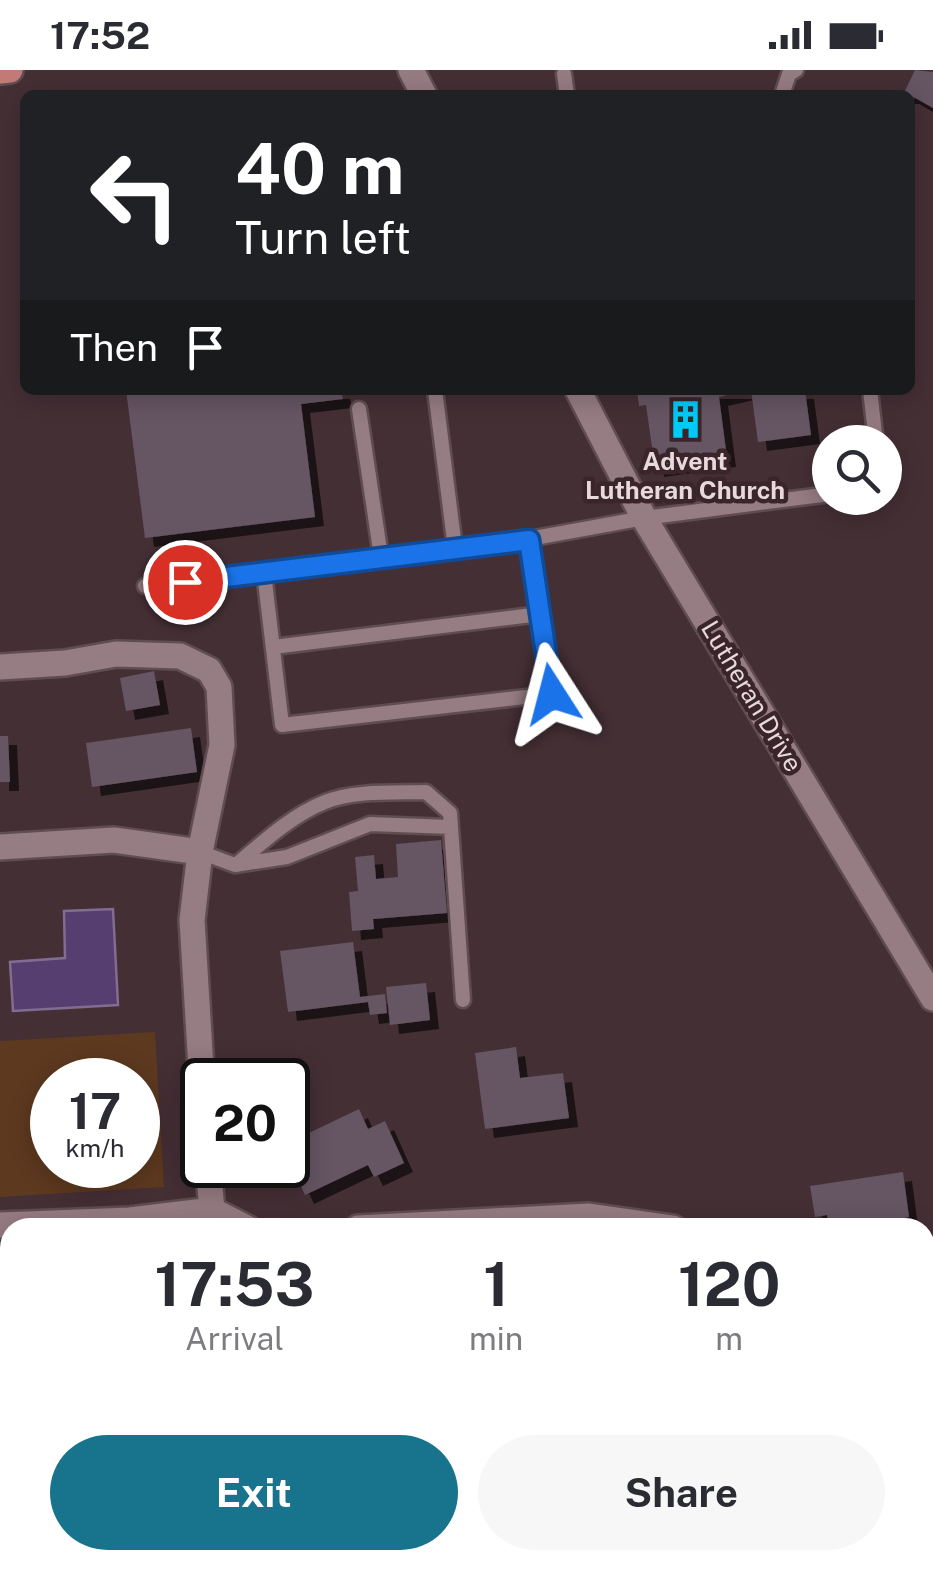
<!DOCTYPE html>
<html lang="en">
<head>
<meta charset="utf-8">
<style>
	:root { --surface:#fff; --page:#f7f7f7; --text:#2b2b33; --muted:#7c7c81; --accent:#18738c }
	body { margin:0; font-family:"Public Sans",sans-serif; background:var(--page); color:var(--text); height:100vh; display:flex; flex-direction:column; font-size:38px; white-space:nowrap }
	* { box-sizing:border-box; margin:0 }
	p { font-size:32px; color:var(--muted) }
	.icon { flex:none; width:55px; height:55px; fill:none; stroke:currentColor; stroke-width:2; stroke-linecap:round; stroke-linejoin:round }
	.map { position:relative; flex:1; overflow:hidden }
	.sheet { position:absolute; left:0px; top:1148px; width:935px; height:352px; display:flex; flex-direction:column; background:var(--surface); border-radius:30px 30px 0 0; box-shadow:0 5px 25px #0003 }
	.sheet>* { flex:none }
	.banner { position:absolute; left:20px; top:20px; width:895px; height:305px; border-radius:15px; box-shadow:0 5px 25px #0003; background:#202124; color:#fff; overflow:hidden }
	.tools { position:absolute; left:812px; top:355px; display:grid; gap:20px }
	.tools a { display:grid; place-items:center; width:90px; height:90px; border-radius:50%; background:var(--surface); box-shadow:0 5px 25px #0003; font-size:50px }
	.speed { position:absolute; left:30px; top:988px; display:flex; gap:20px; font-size:50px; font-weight:700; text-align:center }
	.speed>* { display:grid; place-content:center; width:130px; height:130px; border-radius:50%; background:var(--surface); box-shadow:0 5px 25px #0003; line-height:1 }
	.speed small { font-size:25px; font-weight:400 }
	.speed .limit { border:5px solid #111; border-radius:15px; background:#fff; color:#111 }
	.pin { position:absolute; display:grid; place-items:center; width:85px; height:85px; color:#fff; margin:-42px; border:5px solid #fff; border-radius:50%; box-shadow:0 2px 10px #0007 }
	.me { position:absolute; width:110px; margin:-55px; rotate:351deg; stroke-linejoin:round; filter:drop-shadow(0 0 8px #0008) }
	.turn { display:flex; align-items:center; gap:35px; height:210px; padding:0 50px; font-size:45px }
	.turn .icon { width:130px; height:130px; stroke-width:2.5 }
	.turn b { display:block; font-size:70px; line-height:85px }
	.then { display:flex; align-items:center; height:95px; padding:0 50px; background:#0003; gap:20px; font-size:38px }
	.eta { display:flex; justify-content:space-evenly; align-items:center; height:170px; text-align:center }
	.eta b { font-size:60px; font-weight:700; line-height:70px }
	.button { display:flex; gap:20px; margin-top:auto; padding:20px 50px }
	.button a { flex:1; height:115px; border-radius:60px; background:var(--accent); color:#fff; font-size:40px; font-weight:700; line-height:115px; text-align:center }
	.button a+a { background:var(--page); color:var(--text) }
	.status { display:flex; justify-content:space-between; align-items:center; height:70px; padding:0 50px; background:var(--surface); direction:ltr }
	.status svg { height:28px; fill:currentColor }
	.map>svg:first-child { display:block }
	.green { fill:#5d391f; fill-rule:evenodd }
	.water { fill:#563e71; stroke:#826c91; stroke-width:2.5 }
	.building { fill:#665463; filter:url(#shadow) }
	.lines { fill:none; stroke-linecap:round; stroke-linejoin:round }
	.lane-casing { stroke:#5f4d52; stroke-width:19 }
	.street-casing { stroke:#5f4d52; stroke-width:30 }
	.primary-casing { stroke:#5f4d52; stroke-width:30 }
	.lane { stroke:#967c83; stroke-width:14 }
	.street { stroke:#967c83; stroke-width:25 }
	.primary { stroke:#c17a76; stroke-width:25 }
	.route-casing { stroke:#114b97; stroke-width:25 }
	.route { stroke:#1a73e8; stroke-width:18 }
	.labels { text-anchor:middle; stroke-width:9; stroke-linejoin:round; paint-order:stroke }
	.poi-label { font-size:25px; font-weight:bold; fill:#e7d9dc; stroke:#3a252b }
	.street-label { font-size:25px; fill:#e7d9dc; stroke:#3a252b }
</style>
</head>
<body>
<div class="status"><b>17:52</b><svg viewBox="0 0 49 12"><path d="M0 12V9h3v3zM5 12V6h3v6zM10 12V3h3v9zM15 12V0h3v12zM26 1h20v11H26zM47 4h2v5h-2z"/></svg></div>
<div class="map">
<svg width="933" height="1499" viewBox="0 0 933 1499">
	<defs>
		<filter id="shadow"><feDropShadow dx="9" dy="9" stdDeviation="0" flood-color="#0009"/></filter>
	</defs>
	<rect width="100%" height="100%" fill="#442f35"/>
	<!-- green -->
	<path class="green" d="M155,962L164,1117L0,1127V971ZM52,1010H138V1095H52Z"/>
	<!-- water -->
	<path class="water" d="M113,839L118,935L13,941L10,892L65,888L64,841Z"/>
	<!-- building -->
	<path class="building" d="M915,0L933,2V38L910,25H903Z
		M126,320H341L343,329L301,334L315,447L145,468Z
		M637,320H749L719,327L727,388L655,398L646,335L639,336Z
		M751,320H805L811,365L758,372Z
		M154,601L160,635L126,641L120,608Z
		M191,658L197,702L92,717L86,673Z
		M0,666H8L10,712H0Z
		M441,770L447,843L373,849L374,859L352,861L349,822L358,821L355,787L374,785L376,809L398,807L396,774Z
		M353,872L360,927L385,924L387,943L370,945L368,932L288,942L280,881Z
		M426,913L430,950L390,955L386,917Z
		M516,977L520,1008L563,1003L569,1048L485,1059L475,983Z
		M359,1039L368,1059L385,1051L404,1093L374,1107L368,1095L305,1125L288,1088V1073Z
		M903,1102L909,1147L891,1150L892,1158H829L827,1145L815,1147L810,1116Z
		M933,1194V1258L928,1259L925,1196Z
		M0,1242H10V1444H0Z
		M925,1267H933V1327L925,1326Z
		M925,1450H933V1485L925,1484Z
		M107,1490H189L173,1499H92Z"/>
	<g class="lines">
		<defs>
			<path id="lane" d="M564,4L567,25
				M782,25L789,4L796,0
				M435,320L455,478
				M870,320L876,372
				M359,339L381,487L529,469L552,624L282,655L264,503L381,487
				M529,469L644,448L830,424
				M145,516L264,503
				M273,577L540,544
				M200,782L235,795L287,787L370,754L451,757L463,930
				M236,795C263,772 292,745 325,732C355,720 395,723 426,722L450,743L451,757"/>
			<path id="street" d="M411,0L424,25
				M578,320L644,448L933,928
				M0,597L65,593L116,584L180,586L209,600L219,617L222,675L200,782
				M0,777L114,770L200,782L192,850L202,1015
				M208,1095L212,1140
				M0,1155L130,1150L212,1140L247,1158
				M358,1158L589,1146L673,1158
				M851,1499L852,1490"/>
			<path id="primary" d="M0,1L10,0"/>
		</defs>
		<!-- lane casing -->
		<use href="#lane" class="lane-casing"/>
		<!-- street casing -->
		<use href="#street" class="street-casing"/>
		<!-- primary casing -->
		<use href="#primary" class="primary-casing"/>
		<!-- lane -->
		<use href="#lane" class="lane"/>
		<!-- street -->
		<use href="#street" class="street"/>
		<!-- primary -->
		<use href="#primary" class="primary"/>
	</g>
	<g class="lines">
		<defs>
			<path id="route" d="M185,512L529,470L552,624"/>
		</defs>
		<!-- route casing -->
		<use href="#route" class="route-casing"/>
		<!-- route -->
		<use href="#route" class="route"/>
	</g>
	<!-- icons -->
	<defs>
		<symbol id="building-bare" viewBox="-9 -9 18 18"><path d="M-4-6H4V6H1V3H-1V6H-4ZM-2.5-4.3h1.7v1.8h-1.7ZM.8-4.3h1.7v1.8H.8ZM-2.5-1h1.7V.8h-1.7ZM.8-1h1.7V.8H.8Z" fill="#00cbf8" stroke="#3a252b" stroke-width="2.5" paint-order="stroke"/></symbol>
	</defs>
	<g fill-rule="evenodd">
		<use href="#building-bare" x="658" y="322" width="55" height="55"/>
	</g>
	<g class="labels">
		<!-- poi labels -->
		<g class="poi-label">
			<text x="685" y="400">Advent<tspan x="685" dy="29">Lutheran Church</tspan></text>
		</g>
		<!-- street labels -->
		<g class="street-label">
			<text transform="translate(752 626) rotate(59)" y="9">Lutheran Drive</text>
		</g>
	</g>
</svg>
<div class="tools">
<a><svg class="icon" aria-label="search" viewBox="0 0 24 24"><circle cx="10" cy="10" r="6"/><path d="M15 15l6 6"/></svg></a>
</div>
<div class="speed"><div>17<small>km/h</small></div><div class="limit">20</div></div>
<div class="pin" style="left:185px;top:512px;background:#d93025"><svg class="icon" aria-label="arrive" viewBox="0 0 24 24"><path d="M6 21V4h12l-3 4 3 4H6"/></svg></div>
<svg class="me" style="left:552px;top:624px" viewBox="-20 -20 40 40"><path d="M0-17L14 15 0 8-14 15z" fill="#1a73e8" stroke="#fff" stroke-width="4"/></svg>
<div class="banner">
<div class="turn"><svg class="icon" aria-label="left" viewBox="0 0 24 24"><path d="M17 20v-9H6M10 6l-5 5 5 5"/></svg><div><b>40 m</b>Turn left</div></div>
<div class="then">Then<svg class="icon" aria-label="arrive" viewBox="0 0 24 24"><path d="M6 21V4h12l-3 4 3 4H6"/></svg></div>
</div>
<section class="sheet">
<div class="eta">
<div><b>17:53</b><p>Arrival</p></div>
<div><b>1</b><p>min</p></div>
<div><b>120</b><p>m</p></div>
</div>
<div class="button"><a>Exit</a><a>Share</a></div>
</section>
</div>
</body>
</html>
